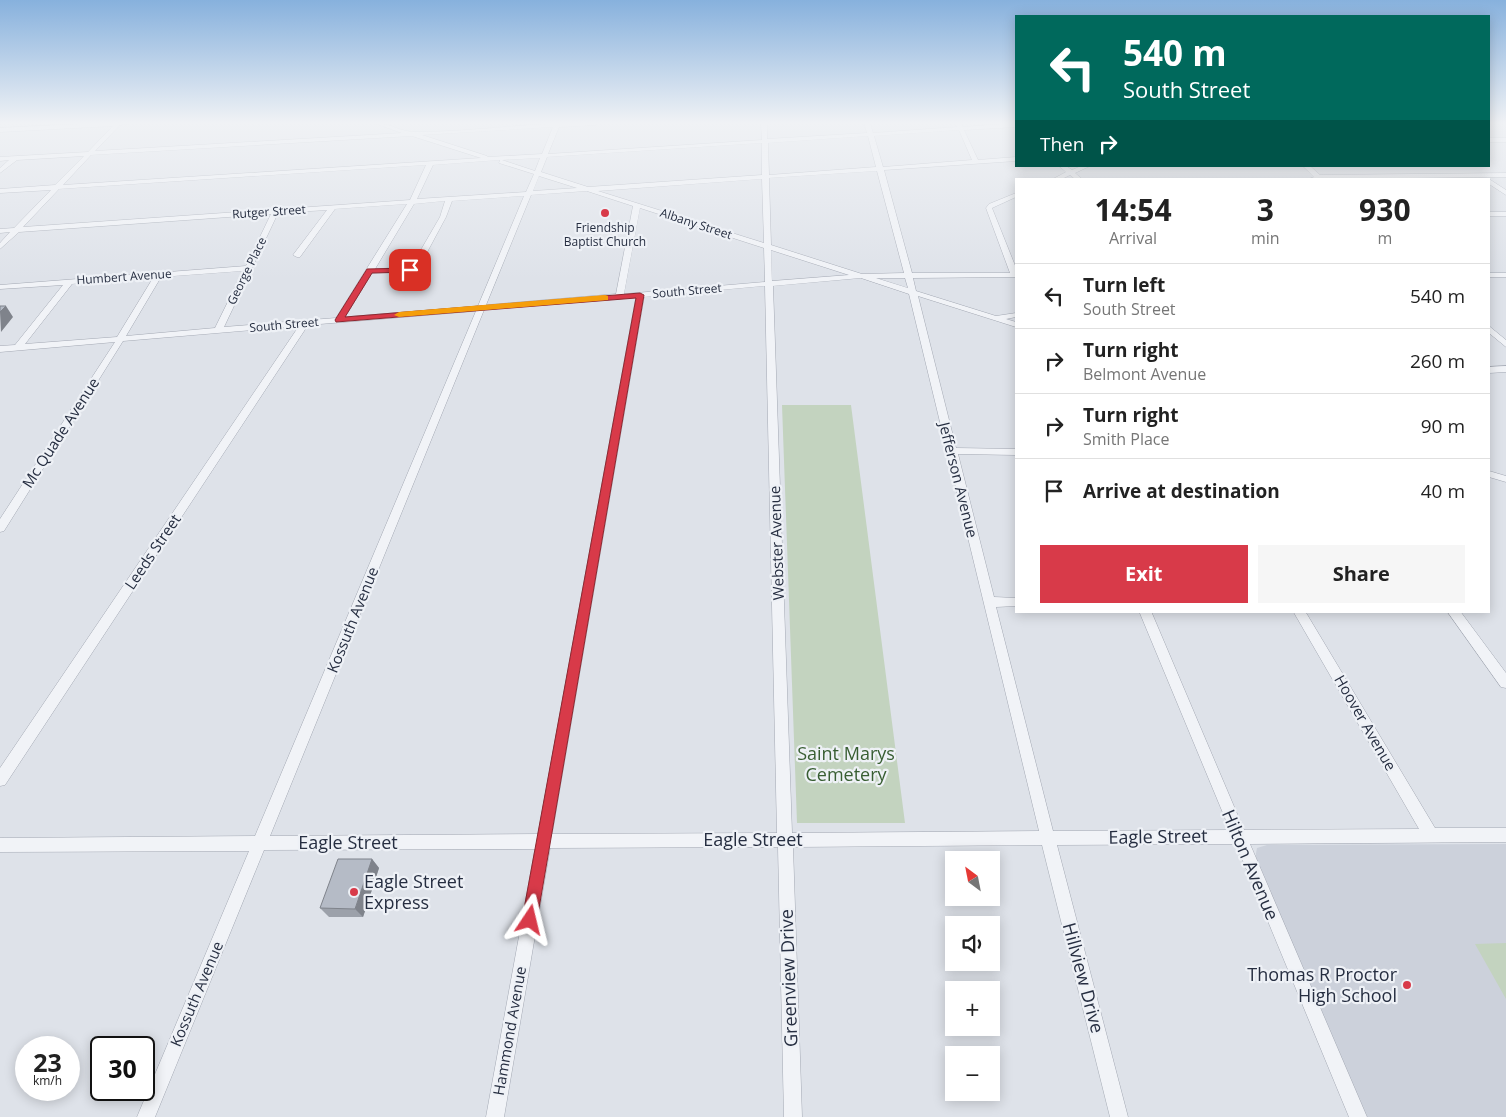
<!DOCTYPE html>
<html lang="en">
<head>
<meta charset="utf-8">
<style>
	:root { --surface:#fff; --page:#f6f6f6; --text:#222; --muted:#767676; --line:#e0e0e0; --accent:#d83a49 }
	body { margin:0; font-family:"Open Sans",sans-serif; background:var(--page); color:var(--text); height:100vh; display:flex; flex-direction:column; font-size:19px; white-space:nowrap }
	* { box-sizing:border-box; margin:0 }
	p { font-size:16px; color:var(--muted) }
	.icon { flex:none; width:28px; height:28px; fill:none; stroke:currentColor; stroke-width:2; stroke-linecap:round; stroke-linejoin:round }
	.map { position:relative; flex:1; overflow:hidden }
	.drawer { position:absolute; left:1015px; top:178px; width:475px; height:435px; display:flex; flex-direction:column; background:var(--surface); border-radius:0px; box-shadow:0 2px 12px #0003 }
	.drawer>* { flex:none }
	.guide { position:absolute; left:1015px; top:15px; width:475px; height:152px; border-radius:0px; box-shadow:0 2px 12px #0003; background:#00695c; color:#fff; overflow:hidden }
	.needle { width:32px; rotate:328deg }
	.controls { position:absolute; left:945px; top:851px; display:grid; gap:10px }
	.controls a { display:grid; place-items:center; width:55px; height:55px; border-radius:0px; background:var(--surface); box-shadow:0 2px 12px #0003; font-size:25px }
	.speed { position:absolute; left:15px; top:1036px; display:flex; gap:10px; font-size:25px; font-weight:700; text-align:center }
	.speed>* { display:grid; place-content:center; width:65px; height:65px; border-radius:50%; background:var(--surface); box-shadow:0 2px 12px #0003; line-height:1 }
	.speed small { font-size:12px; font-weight:400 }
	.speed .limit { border:2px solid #111; border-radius:8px; background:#fff; color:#111 }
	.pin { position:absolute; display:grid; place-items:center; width:42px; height:42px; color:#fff; margin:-21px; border-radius:10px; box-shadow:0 2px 8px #0006 }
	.me { position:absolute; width:55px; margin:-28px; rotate:10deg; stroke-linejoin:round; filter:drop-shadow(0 0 4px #0008) }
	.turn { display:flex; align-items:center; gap:18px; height:105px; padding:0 25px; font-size:22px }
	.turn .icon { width:65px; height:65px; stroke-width:2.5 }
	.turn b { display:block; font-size:35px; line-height:42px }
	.then { display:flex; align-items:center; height:48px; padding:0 25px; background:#0003; gap:10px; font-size:19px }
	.eta { display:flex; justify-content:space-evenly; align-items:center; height:85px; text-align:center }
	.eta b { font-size:30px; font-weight:700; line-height:35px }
	.primary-button { display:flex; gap:10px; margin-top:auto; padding:10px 25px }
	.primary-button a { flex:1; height:58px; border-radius:0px; background:var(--accent); color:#fff; font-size:20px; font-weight:700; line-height:58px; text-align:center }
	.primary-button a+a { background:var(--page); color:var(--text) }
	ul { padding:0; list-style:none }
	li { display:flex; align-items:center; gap:15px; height:65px; padding:0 25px; border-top:1px solid var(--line) }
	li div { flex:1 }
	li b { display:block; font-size:19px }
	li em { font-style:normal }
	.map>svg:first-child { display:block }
	.built { fill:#ccd1db }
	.green { fill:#c3d3bf }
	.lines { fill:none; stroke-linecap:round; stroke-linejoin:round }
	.minor-casing { stroke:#a3a8b3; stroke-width:1 }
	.minor { fill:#f1f3f7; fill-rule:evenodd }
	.wall { fill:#9ca1aa }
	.shaded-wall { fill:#7f838b }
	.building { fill:#b5bbc6; stroke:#7f838b }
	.route { fill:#d83a49; stroke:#8c262f }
	.slow { fill:#f59e0b }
	.poi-dot { fill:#d83a49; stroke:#eef1f6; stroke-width:2 }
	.labels { text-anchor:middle; stroke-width:4.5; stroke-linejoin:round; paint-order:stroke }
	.far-street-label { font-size:12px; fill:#262e41; stroke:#eef1f6 }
	.far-poi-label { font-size:12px; fill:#262e41; stroke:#eef1f6 }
	.street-label { font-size:15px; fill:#262e41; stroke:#eef1f6 }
	.near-park-label { font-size:18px; fill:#385e32; stroke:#eef1f6 }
	.near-street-label { font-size:18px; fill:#262e41; stroke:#eef1f6 }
	.near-poi-label { font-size:18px; fill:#262e41; stroke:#eef1f6; text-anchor:start }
</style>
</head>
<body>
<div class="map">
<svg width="1506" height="1117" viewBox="0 0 1506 1117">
	<rect width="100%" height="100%" fill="#dee2e9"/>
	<!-- built -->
	<path class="built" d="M1506,844V1117H1365L1255,859L1257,848L1267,845Z"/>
	<!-- green -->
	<path class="green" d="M782,405H851L905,823H797Z
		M1506,943V999L1475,944Z"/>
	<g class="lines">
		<defs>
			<path id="minor" d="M101,123H134L120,125L95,151L402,133L374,123C389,123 401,132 415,132C477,132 539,121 599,123L596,125L559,127L548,154L762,140L761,123H767V139L867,133L864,123H870L873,133L957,127L955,123H961L963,127L1016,123V127L964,130L978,160L1016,157V161L884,170L912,273H1010L986,208L989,204L1016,193V197L992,208L1016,268V277L913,278L916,291L996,316L1016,313V317L1006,319L1016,322V327L918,296L956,448L1016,449V455L958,454L994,597L1016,598V606L996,607L1053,831L1230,830L1139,611H1151L1244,830L1419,829L1293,611H1305L1435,828H1506V842L1250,844L1367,1117H1349L1236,844L1057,845L1128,1117H1110L1042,845L793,847L802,1117H784L778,847L550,848L504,1117H486L535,849L264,850L155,1117H137L249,851L0,852V838L255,836L476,311L308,325L5,785L0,786V768L299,326L123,341L4,531L0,532V519L115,342L0,352V346L15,345L63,285L0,289V285L246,266L271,214L19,232L0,249V243L10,232L0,233V229L14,228L51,190L0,193V189L55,185L84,156L17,160L0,173V168L9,160L0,161V157L88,152L113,126L0,132V128ZM553,127L542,154L488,157L487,156L422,135ZM959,130L972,160L883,167L874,136ZM412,136L481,158L63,185L91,155ZM868,136L876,167L769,175L768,143ZM762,143V175L588,187L541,172L547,157ZM540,158L535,171L502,160ZM500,160L499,163L534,174L526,192L417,199L433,165ZM426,165L410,200L23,227L59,189ZM877,171L904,273L862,274L771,245L769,178ZM539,176L577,188L533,191ZM762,179L764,243L598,191ZM587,191L633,206L616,294L486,305L531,195ZM524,196L478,306L345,317L372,273L417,271L446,217L452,201ZM445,201L440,217L411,267L375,269L414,204ZM407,204L336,318L224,327L278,213L327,210L293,255L297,257H300L335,209ZM640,208L764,248L765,282L624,294ZM771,250L849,275L772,281ZM243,271L215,328L126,336L161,277ZM153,278L117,337L25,344L72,284ZM861,278L909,294L1039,831L792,833L773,286ZM876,278H905L908,288ZM765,286L777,833L552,834L644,297ZM636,297L538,834L270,836L484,310Z
				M1489,138H1506V142H1489Z
				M1059,166H1066L1072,170L1081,166H1090L1075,173L1082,179H1075L1070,175L1062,179H1053L1066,172Z
				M1303,166H1310L1320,175L1506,173V177L1309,179L1314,177Z
				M1489,179L1506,190V195L1489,184Z
				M1489,212H1506V216H1489Z
				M1489,273H1506V277H1489Z
				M1489,326L1506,340V347L1489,333Z
				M1506,366V372L1489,373V367Z
				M1489,471L1506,476V482L1489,477Z
				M1447,611H1460L1506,673V688L1501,687Z"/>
		</defs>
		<!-- minor casing -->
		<use href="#minor" class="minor-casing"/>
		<!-- minor -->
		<use href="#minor" class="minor"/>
	</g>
	<!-- wall -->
	<path class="wall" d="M372,859L379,868L363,917H329L320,908Z"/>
	<!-- shaded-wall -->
	<path class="shaded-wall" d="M6,306L13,317L1,332L0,312Z
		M372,859L379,868L363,917L355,909Z"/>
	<!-- building -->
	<path class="building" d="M0,306H6L0,312Z
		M338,859H372L355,909L320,908Z"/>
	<!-- sky -->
	<linearGradient id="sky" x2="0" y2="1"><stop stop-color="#87b1dd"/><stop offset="0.44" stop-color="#f0f2f5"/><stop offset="1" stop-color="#f0f2f5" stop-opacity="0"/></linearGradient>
	<rect width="1506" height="279" fill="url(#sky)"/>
	<!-- route -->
	<path class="route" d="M410,268L414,270L413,272L372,273L345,317L640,293L644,295L537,920L535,926L530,928L524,926L522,920L636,298L336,322L335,320L367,269Z"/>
	<!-- slow -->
	<path class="slow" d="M605,295L608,296V300L399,317L394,315L399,312Z"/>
	<!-- markers -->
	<g class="poi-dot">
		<circle cx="605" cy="213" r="5"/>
		<circle cx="354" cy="892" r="5"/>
		<circle cx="1407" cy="985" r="5"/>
	</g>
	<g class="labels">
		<!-- far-street labels -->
		<g class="far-street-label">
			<text transform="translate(269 212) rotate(-4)" y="4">Rutger Street</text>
			<text transform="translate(696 224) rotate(18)" y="4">Albany Street</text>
			<text transform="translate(247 271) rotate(-64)" y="4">George Place</text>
			<text transform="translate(124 277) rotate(-4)" y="4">Humbert Avenue</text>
			<text transform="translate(687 291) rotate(-5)" y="4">South Street</text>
			<text transform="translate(284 325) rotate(-5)" y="4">South Street</text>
		</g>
		<!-- far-poi labels -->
		<g class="far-poi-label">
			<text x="605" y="232">Friendship<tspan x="605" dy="14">Baptist Church</tspan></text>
		</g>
		<!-- street labels -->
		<g class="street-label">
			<text transform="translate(61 433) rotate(-57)" y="5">Mc Quade Avenue</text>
			<text transform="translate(958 480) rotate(76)" y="5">Jefferson Avenue</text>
			<text transform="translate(777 543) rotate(-92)" y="5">Webster Avenue</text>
			<text transform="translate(153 552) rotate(-56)" y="5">Leeds Street</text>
			<text transform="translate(353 620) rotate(-68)" y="5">Kossuth Avenue</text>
			<text transform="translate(1365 723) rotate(60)" y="5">Hoover Avenue</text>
			<text transform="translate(197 994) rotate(-67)" y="5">Kossuth Avenue</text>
			<text transform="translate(510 1031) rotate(-80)" y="5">Hammond Avenue</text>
		</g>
		<!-- near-park labels -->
		<g class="near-park-label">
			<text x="846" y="760">Saint Marys<tspan x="846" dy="21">Cemetery</tspan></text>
		</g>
		<!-- near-street labels -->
		<g class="near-street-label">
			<text transform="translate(1158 837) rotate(-1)" y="6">Eagle Street</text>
			<text x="753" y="846">Eagle Street</text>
			<text x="348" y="849">Eagle Street</text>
			<text transform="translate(1250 865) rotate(67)" y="6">Hilton Avenue</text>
			<text transform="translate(789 978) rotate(-92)" y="6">Greenview Drive</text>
			<text transform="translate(1083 978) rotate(75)" y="6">Hillview Drive</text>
		</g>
		<!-- near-poi labels -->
		<g class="near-poi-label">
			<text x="364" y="888">Eagle Street<tspan x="364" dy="21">Express</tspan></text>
			<text x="1397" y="981" text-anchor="end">Thomas R Proctor<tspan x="1397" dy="21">High School</tspan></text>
		</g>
	</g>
</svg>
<div class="controls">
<a><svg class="needle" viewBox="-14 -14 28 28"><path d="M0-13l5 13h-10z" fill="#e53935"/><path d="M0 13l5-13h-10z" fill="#767676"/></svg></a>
<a><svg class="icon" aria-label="sound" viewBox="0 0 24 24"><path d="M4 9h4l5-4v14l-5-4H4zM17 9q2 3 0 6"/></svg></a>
<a>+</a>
<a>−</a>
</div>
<div class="speed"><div>23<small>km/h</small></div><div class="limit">30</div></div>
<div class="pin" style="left:410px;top:270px;background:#d93025"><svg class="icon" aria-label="arrive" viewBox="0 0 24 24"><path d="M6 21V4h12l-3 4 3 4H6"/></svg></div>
<svg class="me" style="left:530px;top:920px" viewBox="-20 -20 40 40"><path d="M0-17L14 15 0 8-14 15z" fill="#d83a49" stroke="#fff" stroke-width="4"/></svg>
<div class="guide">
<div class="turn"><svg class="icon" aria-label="left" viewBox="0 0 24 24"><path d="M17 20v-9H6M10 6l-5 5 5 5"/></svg><div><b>540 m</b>South Street</div></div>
<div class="then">Then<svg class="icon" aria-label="right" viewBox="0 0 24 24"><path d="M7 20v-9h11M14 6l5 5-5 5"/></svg></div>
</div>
<section class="drawer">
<div class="eta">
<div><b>14:54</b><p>Arrival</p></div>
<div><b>3</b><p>min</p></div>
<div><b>930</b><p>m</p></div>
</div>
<ul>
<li><svg class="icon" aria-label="left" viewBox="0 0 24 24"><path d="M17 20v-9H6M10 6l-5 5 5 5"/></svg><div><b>Turn left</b><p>South Street</p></div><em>540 m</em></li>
<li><svg class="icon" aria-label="right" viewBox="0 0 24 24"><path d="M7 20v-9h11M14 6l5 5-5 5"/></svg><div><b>Turn right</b><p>Belmont Avenue</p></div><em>260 m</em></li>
<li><svg class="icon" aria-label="right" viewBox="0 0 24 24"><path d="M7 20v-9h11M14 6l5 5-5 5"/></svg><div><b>Turn right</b><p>Smith Place</p></div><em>90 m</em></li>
<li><svg class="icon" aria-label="arrive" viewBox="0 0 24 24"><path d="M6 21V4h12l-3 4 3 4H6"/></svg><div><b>Arrive at destination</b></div><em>40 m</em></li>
</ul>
<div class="primary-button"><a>Exit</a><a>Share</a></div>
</section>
</div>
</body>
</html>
